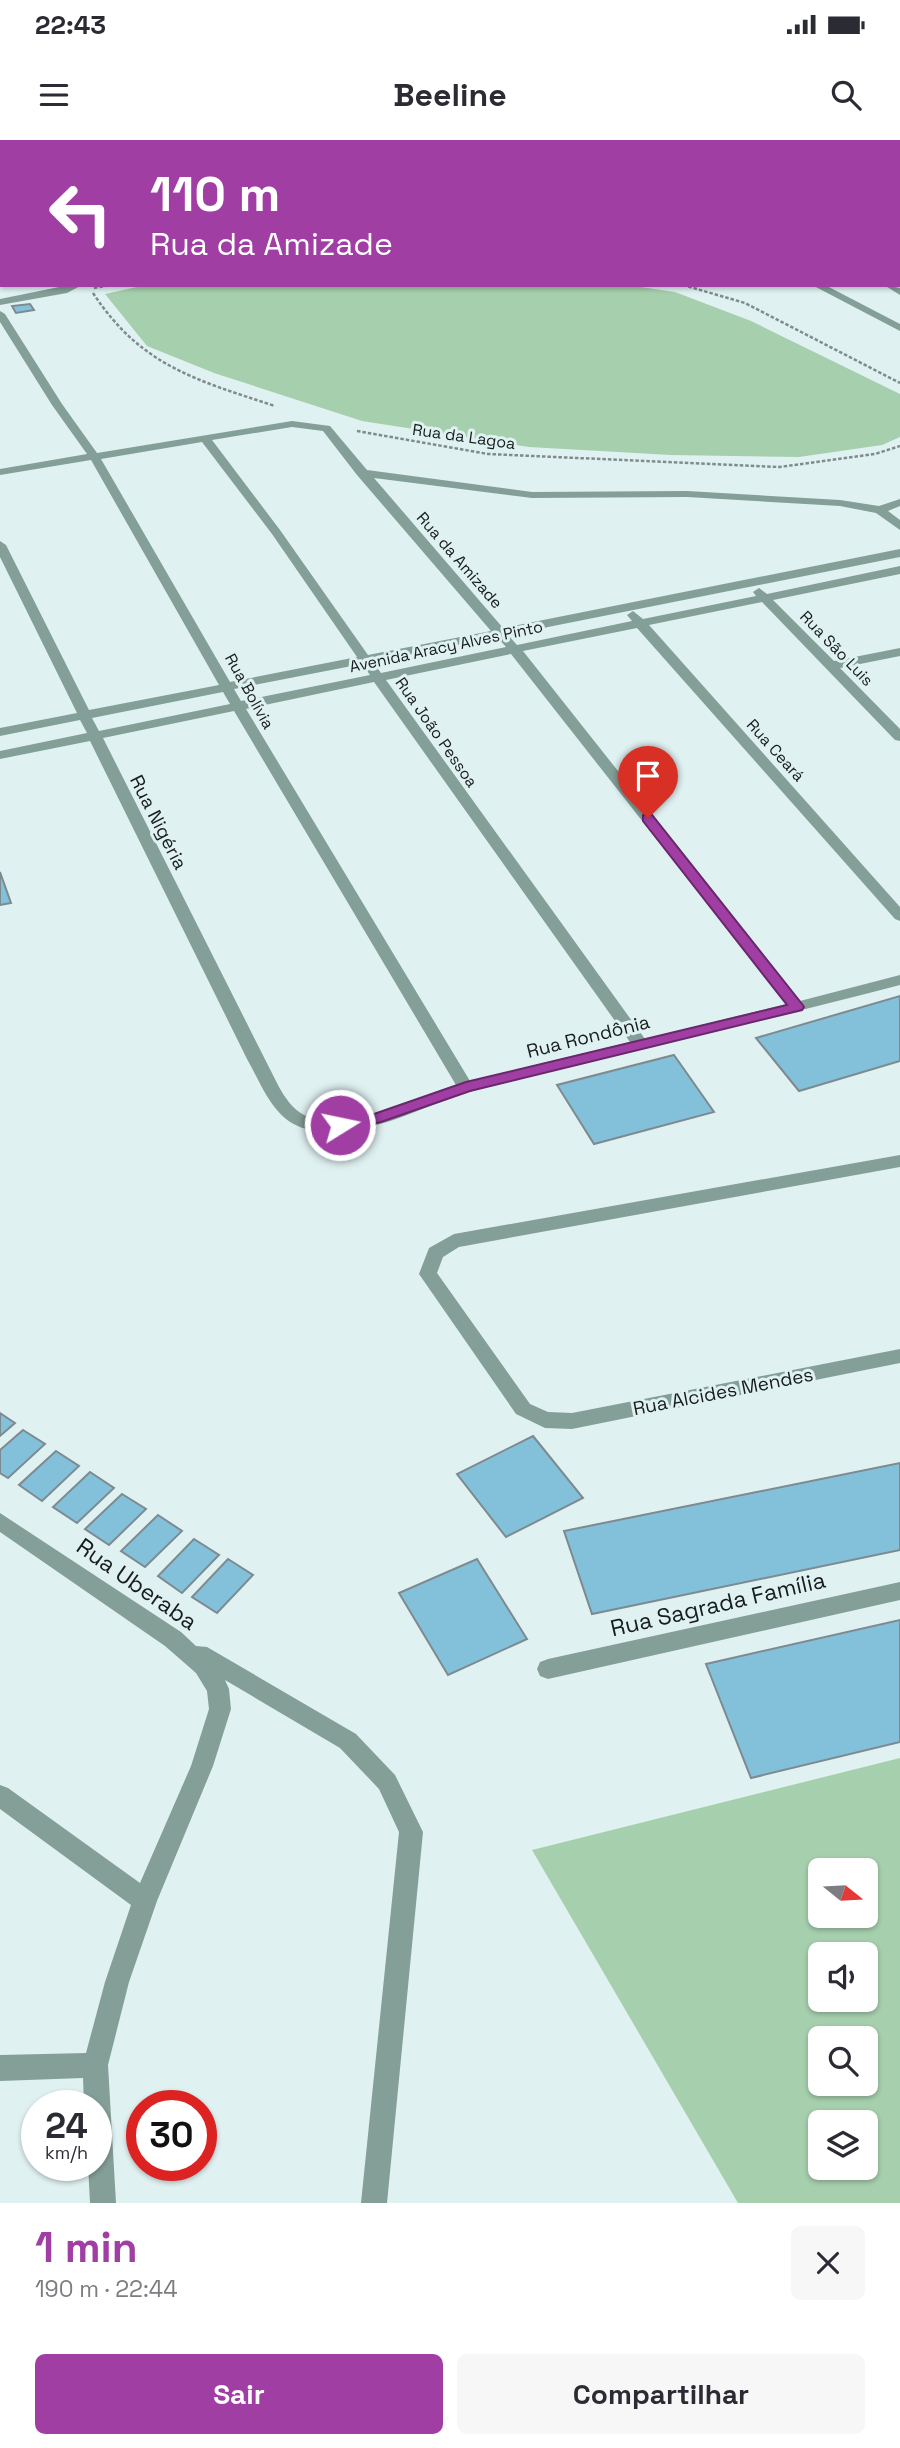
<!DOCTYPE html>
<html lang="pt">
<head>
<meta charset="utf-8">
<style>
	:root { --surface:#fff; --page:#f7f7f7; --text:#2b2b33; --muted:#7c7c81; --accent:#a03ea4 }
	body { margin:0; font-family:"Space Grotesk",sans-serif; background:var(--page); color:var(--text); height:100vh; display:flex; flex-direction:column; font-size:26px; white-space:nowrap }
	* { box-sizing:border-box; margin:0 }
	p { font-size:23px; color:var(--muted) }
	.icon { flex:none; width:38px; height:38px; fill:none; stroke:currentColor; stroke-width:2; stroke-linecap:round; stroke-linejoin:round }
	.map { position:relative; height:2063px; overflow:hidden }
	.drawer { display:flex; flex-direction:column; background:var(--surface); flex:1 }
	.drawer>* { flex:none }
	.hud { position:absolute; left:0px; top:0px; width:901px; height:147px; box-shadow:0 2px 5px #0004; background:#a03ea4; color:#fff; overflow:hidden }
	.needle { width:46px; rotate:108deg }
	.controls { position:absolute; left:808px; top:1718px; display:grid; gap:14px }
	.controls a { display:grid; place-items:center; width:70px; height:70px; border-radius:10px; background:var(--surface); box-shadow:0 2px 5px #0004; font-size:35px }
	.speed { position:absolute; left:21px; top:1950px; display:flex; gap:14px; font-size:35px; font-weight:700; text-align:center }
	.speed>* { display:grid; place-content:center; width:91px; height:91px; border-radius:50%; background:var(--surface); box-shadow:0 2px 5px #0004; line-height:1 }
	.speed small { font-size:18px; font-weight:400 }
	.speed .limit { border:10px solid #d22; background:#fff; color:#111 }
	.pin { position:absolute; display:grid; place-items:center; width:60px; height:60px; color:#fff; margin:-72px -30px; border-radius:50% 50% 50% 0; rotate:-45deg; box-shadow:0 0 7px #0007 }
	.pin .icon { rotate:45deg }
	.me { position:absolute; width:77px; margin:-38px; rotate:80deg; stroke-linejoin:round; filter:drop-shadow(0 0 5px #0008) }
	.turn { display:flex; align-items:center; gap:24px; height:147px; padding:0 35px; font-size:32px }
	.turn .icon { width:91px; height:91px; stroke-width:2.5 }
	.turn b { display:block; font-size:49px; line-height:60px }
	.round { display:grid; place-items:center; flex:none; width:74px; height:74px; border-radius:10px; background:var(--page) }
	.summary { display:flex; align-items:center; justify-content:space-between; height:119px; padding:0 35px }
	h1 { font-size:42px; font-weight:600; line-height:52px; color:var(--accent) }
	.primary-button { display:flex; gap:14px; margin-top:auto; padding:14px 35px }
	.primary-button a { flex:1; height:80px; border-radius:10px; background:var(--accent); color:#fff; font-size:28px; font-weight:600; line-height:80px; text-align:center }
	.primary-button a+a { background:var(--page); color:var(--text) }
	.status { display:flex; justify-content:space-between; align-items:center; height:49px; padding:0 35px; background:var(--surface); direction:ltr }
	.status svg { height:19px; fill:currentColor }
	header { display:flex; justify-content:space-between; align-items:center; height:91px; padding:0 35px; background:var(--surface); font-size:32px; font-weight:600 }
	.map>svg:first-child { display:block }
	.green { fill:#a6cfad; fill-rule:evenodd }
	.building { fill:#83c1da; stroke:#7d8a90; stroke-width:2 }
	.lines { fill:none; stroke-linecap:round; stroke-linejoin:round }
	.path { stroke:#7f8b8c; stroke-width:2.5; stroke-dasharray:3.5 2; stroke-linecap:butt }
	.street { fill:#849f97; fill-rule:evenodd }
	.secondary { fill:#517a6e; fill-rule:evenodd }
	.route { fill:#a03ea4; stroke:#68286b; stroke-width:2 }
	.labels { text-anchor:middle; stroke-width:6; stroke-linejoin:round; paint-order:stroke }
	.far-street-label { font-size:16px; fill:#171d1d; stroke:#e0f1f2 }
	.street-label { font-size:19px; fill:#171d1d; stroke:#e0f1f2 }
	.near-street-label { font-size:23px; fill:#171d1d; stroke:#e0f1f2 }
</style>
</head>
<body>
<div class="status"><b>22:43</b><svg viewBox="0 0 49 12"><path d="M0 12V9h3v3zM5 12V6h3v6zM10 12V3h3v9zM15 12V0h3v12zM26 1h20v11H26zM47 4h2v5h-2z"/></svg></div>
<header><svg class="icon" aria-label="menu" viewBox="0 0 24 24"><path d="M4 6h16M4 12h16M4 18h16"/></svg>Beeline<svg class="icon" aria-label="search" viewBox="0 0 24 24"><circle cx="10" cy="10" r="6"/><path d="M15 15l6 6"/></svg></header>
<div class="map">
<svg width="900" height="2063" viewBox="0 0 900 2063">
	<rect width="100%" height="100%" fill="#e0f1f2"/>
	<!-- green -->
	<path class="green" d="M146,145H627L675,152L751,181L900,254V297L882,305L799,317L671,315L529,307L362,281L214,233L147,206L105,154Z
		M900,1618V2063H738L532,1710ZM821,1731H866V1776H821ZM821,1815H866V1860H821ZM821,1899H866V1944H821ZM821,1983H866V2028H821Z"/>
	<!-- building -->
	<path class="building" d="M30,164L34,170L16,173L12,166Z
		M0,732L11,763L0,765Z
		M900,856V921L799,951L756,898Z
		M674,915L714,972L594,1004L557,945Z
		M0,1273L15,1283L0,1296Z
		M23,1290L45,1304L8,1338L0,1333V1310Z
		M533,1296L583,1358L506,1397L457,1334Z
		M56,1311L79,1326L42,1361L19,1345Z
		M900,1323V1410L592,1474L564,1391Z
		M90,1332L114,1348L77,1383L53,1367Z
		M122,1354L146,1369L109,1405L85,1389Z
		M158,1375L182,1391L145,1427L121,1411Z
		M194,1399L219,1415L182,1453L158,1436Z
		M228,1419L253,1435L217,1473L192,1457Z
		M477,1419L527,1499L448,1535L399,1453Z
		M900,1480V1602L751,1638L706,1524Z"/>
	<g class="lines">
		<!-- path -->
		<path class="path" d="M683,145L745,163L900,243
			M94,148L111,145
			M93,153C141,226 196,240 275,266
			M357,291L488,314L779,327L875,314L900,306"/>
		<!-- street -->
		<path class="street" d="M0,0H6L7,2L0,4Z
			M359,0H368L369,2H360Z
			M456,0H465L466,2H457Z
			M552,0H562L563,2H553Z
			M646,0H656L657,2H647Z
			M750,0H760L761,2H751Z
			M884,0H900V2H882Z
			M0,108H2V114H0Z
			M69,145H82L67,153L0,165V159Z
			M812,145H825L900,184V191Z
			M884,145L900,148V155Z
			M0,171L5,174L62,264L97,313L292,281L330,286L367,330L532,352L687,351L840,360L879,366L900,359V366L888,371L900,380V390L876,373L840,366L687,357L532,358L374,338L503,488L900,409V417L508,495L517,505L632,481L627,475L633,471L643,479L756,456L753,452L759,448L767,454L900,426V434L773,460L834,521L900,508V516L840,528L900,589V601L895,600L762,462L649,485L900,767V781L895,779L637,488L523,511L800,861L900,835V845C759,882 617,913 476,950C421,965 366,1002 307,989C274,982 262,945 247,919L90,601L0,619V611L87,593L80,580L0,596V588L77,573L0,417V401L6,405L89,570L219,545L91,320L0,335V329L87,314L52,265L0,182ZM292,287L323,291L357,335L491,491L368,515L280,390L212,300ZM202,302L272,394L357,517L230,542L101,319ZM497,497L506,507L381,533L373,522ZM511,514L786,864L645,899L386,540ZM362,524L370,535L241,561L234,549ZM374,542L630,902L470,941L246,569ZM223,552L230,564L99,591L92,578ZM234,571L456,945C418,956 343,996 304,975C293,969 285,958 279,947L103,598Z
			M900,1015V1027L459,1107L443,1117L437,1133L530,1264L548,1272L572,1273L900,1209V1223L572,1289L545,1288L516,1274L419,1134L429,1108L454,1094Z
			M0,1373L181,1492L196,1506L207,1507L356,1594L395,1635L423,1692L387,2063H361L399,1692L379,1649L340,1608L225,1540L229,1549L231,1569L213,1626L157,1761L129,1842L108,1925L116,2063H90L88,2025H96V1965H84L83,1938L0,1941V1915L86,1913L105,1842L131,1765L0,1669V1645L8,1648L140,1743L191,1626L209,1569L207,1551L196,1533L165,1506L0,1392Z
			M900,1442V1460L548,1539L540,1536L537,1529L540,1522L548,1519Z"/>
		<!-- secondary -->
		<path class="secondary" d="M193,0H213L191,2Z
			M252,0H271L250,2Z
			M788,0H798L799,2H789Z
			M0,31H2V37H0Z"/>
	</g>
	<!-- route -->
	<path class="route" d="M648,674L652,675L802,864L804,867L802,870L470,951L381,982L340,991L334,989L332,985L334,982L374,974L466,942L787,865L643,681V675Z"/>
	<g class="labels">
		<!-- far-street labels -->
		<g class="far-street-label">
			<text transform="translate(464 296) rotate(8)" y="6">Rua da Lagoa</text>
			<text transform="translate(460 420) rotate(49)" y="6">Rua da Amizade</text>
			<text transform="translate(446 506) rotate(-12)" y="6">Avenida Aracy Alves Pinto</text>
			<text transform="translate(837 508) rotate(46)" y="6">Rua São Luis</text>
			<text transform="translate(250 551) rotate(61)" y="6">Rua Bolívia</text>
			<text transform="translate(437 592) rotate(55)" y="6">Rua João Pessoa</text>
			<text transform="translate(776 610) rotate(48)" y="6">Rua Ceará</text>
		</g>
		<!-- street labels -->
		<g class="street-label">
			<text transform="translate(159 682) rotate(63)" y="7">Rua Nigéria</text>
			<text transform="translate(588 896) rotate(-14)" y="7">Rua Rondônia</text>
			<text transform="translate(723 1251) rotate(-11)" y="7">Rua Alcides Mendes</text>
		</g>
		<!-- near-street labels -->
		<g class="near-street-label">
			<text transform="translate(137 1444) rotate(35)" y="8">Rua Uberaba</text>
			<text transform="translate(718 1464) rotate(-13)" y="8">Rua Sagrada Família</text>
		</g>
	</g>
</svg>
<div class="controls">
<a><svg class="needle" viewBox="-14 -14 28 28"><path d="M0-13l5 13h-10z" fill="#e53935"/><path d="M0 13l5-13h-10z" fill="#7c7c81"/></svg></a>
<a><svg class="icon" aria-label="sound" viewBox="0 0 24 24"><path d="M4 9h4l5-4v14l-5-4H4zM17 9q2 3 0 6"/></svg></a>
<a><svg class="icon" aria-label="search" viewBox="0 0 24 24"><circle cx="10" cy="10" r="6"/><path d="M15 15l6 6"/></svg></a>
<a><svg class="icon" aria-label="layers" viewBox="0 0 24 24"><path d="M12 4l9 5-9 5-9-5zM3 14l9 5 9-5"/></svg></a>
</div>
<div class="speed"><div>24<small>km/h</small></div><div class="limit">30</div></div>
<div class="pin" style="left:648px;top:678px;background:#d93025"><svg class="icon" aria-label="arrive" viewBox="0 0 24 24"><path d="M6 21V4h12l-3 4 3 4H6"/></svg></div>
<svg class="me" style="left:340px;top:985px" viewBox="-20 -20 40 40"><circle r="17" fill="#a03ea4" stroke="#fff" stroke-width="3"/><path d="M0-11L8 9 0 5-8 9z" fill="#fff"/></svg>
<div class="hud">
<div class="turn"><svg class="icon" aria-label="left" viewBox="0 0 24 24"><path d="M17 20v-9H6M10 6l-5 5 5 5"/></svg><div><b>110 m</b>Rua da Amizade</div></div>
</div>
</div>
<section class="drawer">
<div class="summary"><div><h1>1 min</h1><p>190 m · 22:44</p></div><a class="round"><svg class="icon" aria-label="close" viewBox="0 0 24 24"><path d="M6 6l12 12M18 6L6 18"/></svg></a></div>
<div class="primary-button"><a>Sair</a><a>Compartilhar</a></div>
</section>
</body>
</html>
